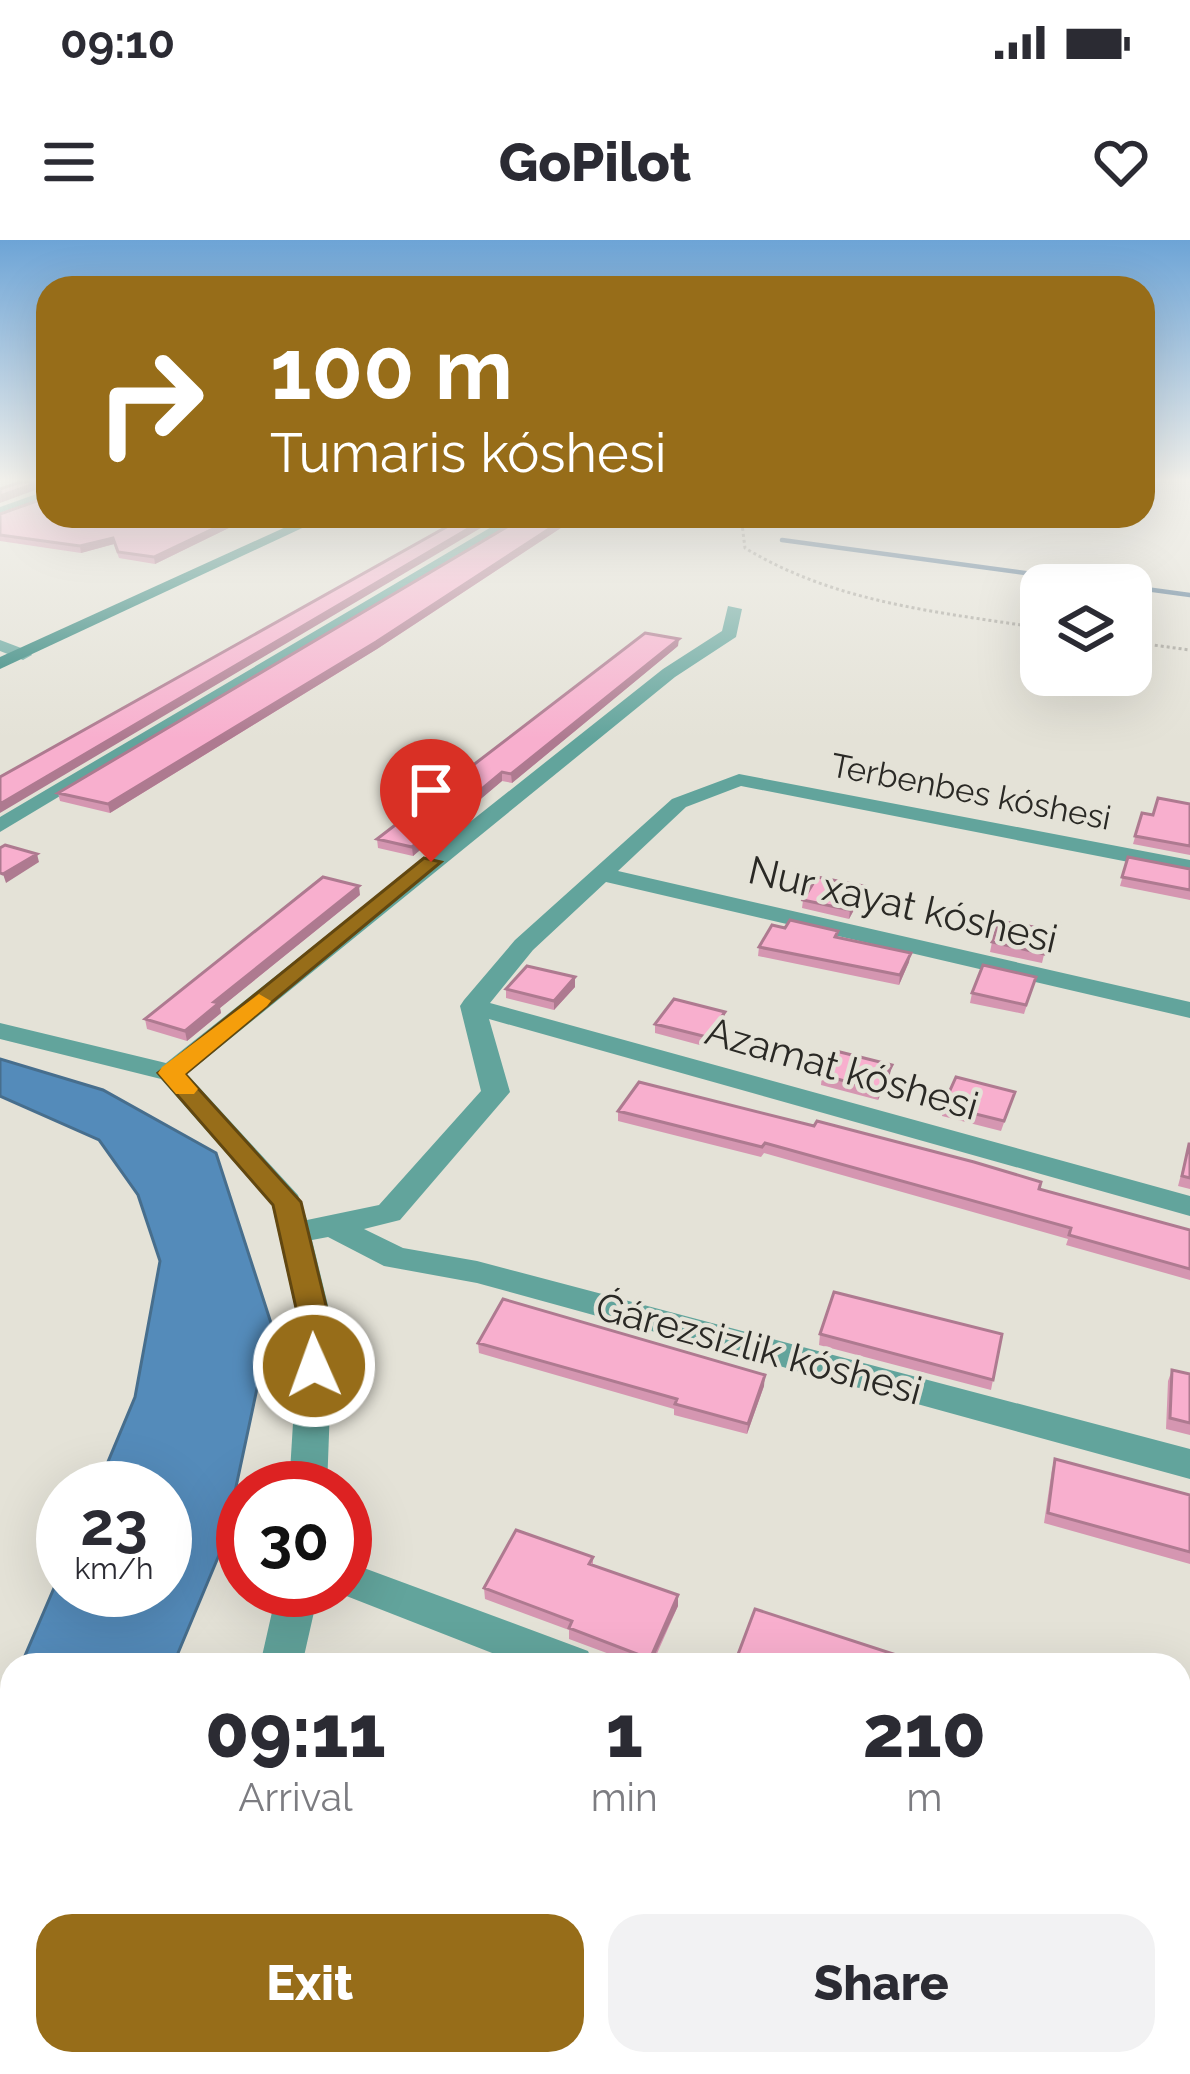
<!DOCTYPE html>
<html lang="en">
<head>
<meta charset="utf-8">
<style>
	:root { --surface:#fff; --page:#f2f2f3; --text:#2b2b33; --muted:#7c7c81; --accent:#976d19 }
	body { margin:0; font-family:Raleway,sans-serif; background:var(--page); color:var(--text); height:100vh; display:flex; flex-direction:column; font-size:45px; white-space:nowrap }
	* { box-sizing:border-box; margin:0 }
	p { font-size:39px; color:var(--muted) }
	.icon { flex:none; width:66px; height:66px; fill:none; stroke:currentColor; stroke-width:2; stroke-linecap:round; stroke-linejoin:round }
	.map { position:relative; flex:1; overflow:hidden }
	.side { position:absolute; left:0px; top:1413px; width:1191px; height:423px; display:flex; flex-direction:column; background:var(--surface); border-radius:36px 36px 0 0; box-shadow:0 12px 48px #0002 }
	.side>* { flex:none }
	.guide { position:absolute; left:36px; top:36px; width:1119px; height:252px; border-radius:36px; box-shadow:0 12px 48px #0002; background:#976d19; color:#fff; overflow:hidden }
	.fabs { position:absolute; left:1020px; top:324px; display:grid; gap:24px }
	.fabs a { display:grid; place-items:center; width:132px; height:132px; border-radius:24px; background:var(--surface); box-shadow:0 12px 48px #0002; font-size:60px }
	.speed { position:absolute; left:36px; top:1221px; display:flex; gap:24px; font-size:60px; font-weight:700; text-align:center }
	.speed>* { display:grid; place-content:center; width:156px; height:156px; border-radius:50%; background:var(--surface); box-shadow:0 12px 48px #0002; line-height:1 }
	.speed small { font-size:30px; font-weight:400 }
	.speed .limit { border:18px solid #d22; background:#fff; color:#111 }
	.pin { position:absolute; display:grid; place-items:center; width:102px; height:102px; color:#fff; margin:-123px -51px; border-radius:50% 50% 50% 0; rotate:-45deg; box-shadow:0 0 12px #0007 }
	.pin .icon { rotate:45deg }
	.me { position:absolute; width:132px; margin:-66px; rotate:358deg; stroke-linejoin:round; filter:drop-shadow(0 0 9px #0008) }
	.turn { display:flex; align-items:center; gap:42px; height:252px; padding:0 36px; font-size:54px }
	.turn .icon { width:156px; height:156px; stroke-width:2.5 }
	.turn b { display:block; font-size:84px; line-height:102px }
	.eta { display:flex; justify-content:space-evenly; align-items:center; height:204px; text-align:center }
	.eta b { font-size:72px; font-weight:800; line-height:84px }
	.cta { display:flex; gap:24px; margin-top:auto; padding:24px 36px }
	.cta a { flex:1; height:138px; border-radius:36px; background:var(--accent); color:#fff; font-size:48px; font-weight:800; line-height:138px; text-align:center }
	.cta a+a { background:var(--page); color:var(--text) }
	.status { display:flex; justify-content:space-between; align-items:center; height:84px; padding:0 60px; background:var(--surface); direction:ltr }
	.status svg { height:33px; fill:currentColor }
	header { display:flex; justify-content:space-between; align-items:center; height:156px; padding:0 36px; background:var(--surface); font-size:54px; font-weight:800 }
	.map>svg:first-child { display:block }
	.water { fill:#548bba; stroke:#476e8d; stroke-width:3 }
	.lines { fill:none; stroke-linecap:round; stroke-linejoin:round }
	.stream { stroke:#476e8d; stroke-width:4.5 }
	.path { stroke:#a3a199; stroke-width:3; stroke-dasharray:3 3; stroke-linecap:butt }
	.street { fill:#62a49c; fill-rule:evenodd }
	.secondary { fill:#298178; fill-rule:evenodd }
	.wall { fill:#d596b1 }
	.shaded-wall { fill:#ae7a90 }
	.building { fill:#f8afce; stroke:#ae7a90; stroke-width:3 }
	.route { fill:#976d19; stroke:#624710; stroke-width:3 }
	.slow { fill:#f59e0b }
	.labels { text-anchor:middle; stroke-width:9; stroke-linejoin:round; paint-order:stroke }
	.far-street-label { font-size:33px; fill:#2a2925; stroke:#e4e2d7 }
	.street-label { font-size:39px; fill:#2a2925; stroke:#e4e2d7 }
</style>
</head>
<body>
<div class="status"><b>09:10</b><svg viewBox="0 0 49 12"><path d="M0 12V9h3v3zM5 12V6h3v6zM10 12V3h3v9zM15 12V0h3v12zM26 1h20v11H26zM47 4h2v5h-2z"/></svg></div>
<header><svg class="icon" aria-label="menu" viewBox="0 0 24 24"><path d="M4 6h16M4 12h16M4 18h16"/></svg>GoPilot<svg class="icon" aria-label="heart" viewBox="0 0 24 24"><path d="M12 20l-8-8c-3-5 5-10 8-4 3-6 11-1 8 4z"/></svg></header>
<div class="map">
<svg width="1190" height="1834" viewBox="0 0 1190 1834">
	<rect width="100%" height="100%" fill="#e4e2d7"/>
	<!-- water -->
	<path class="water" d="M0,819L103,850L216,913L271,1083L224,1303L173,1425H21L63,1327V1350H165V1248H97L135,1157L160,1021L138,955L99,900L0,856Z
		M12,1447V1824H67L65,1834H0V1475Z"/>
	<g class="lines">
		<!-- stream -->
		<path class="stream" d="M782,300L1114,345
			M1131,347L1190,355"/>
		<!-- path -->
		<path class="path" d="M741,276L745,308C836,363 938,372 1041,388
			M1131,402L1190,410"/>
		<!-- street -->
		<path class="street" d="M48,250V259L0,276V267Z
			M510,276H527L0,592V577Z
			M728,366L742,369L736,397L675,437L187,834L298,955L307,980L379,965L481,851L460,766L464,760L515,700L672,559L739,534L1190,620V634L741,546L686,567L618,631L1190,762V778L606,642L533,710L490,763L1190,956V976L489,779L510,852L400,980L364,989L403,1008L477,1021L1190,1209V1239L477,1043L384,1026L328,997L312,1000L333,1086L327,1248H289L299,1086L272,965L161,839L0,799V783L166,823L663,429L722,391Z
			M0,400L29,411L32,415L23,420L0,411Z
			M345,1321L588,1411L594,1425H523L331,1350H345Z
			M277,1350H319L302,1425H260Z
			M1179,1633L1190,1637V1685L1179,1681Z
			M178,1824H232V1834H178Z"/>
		<!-- secondary -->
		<path class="secondary" d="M310,276H328L0,429V417Z"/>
	</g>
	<!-- wall -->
	<path class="wall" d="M0,274L242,276L243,281L155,324L119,318L114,304L81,313L0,301Z
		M525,276H579L377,409L110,573L60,561L58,553Z
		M678,406L512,543L502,541L413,616L378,608L377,599Z
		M1190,564V615L1133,604L1142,573L1153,575Z
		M1128,617L1190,629V660L1120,646Z
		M864,646L862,655L849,679L802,668L803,660Z
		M360,655L220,768L221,773L187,801L147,789L145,779Z
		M1050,690L1042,723L990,712L992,702Z
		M837,698L909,722L899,745L758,716L759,707Z
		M575,737V747L554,770L506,758V749Z
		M1036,737L1024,774L970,763L972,753Z
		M725,772V781L707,807L655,793V784Z
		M890,834L878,860L821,845L822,835Z
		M1015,852L1001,891L942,876L943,866Z
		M618,871L1039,949L1190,990V1040L1066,1005L1068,999L764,913L761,917L618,881Z
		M1189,904H1190V949L1178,946Z
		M820,1094H1002L991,1150L819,1105Z
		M478,1103L764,1146L747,1194L674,1175V1169L479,1113Z
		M1172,1130L1190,1134V1195L1166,1189L1168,1141Z
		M1055,1219L1190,1255V1324L1044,1283L1052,1229Z
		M593,1317V1325L678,1366L652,1425H639L569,1399V1390L485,1359L484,1348Z
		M1185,1524L1190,1526V1619L1179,1615V1540Z
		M1179,1722L1190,1726V1834H1179L1155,1824H1179Z"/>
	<!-- shaded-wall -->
	<path class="shaded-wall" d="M39,242H46V246L0,263V256Z
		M242,276L243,281L155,324L154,317Z
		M490,276H501L0,573V564Z
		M569,276H579L377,409L110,573L108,564Z
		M113,298L114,304L81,313L80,306Z
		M679,399L678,406L512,543L511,534Z
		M502,532V541L413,616L412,607Z
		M37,614L39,622L6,643L3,634Z
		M359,646L360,655L220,768L221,773L187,801L185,791L214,762Z
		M864,646L862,655L849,679L850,670Z
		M911,713L909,722L899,745L900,735Z
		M575,737V747L554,770V761Z
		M725,772V781L707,807V797Z
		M892,825L890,834L878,860L879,850Z
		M765,1135L764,1146L747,1194L748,1184Z
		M678,1355V1366L650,1425V1419Z"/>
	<!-- building -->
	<path class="building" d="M20,242H39L0,256V249Z
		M48,257V276H240L154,317L118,312L113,298L80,306L0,295V274Z
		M466,276H490L0,564V537Z
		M525,276H569L376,402L108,564L58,553Z
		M645,393L679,399L511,534L502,532L412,607L377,599Z
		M1158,558L1190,564V606L1135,596L1142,573L1153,575Z
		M5,605L37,614L3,634L0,633V608Z
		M1128,617L1190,629V650L1122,637Z
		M323,637L359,646L214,762L219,763L185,791L145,779Z
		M817,637L864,646L850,670L803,660Z
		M790,680L838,691L835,697L911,713L900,735L759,707L772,685L785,688Z
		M1000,681L1050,690L1044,714L992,702Z
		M983,725L1036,737L1026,765L972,753Z
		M527,726L575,737L554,761L506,749Z
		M674,759L725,772L707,797L655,784Z
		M836,811L892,825L879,850L822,835Z
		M956,837L1015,852L1004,881L943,866Z
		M639,842L814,886L817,881L974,922L1041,942L1039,949L1190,990V1029L1069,995L1071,988L765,903L762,907L618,871Z
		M1189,904H1190V938L1182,936Z
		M834,1052L1002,1094L993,1140L820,1094Z
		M503,1059L765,1135L748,1184L675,1164L677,1159L478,1103Z
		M1172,1130L1190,1134V1183L1170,1178Z
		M1055,1219L1190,1255V1312L1048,1273Z
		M516,1290L593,1317L589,1324L678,1355L650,1419L569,1388L572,1381L484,1348Z
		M755,1369L927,1425H734Z
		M1185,1524L1190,1526V1607L1179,1603V1577Z
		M1179,1722L1190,1726V1827L1179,1823Z"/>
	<!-- sky -->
	<linearGradient id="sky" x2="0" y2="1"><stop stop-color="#6da4d6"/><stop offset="0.48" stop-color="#f3f2ed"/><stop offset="1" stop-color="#f3f2ed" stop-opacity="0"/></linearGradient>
	<rect width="1190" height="499" fill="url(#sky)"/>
	<!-- route -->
	<path class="route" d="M424,618L441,622L185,834L301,962L331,1086L325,1135H302L297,1126L300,1086L273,965L158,833Z"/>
	<!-- slow -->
	<path class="slow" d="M259,754L271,761L267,766L185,834L198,849L194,854H176L158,833L162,827Z"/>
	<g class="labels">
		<!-- far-street labels -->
		<g class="far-street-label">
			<text transform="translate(971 551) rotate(11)" y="12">Terbenbes kóshesi</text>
		</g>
		<!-- street labels -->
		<g class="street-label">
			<text transform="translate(903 664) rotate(13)" y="14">Nur xayat kóshesi</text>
			<text transform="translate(842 828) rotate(16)" y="14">Azamat kóshesi</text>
			<text transform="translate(759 1108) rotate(15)" y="14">Ǵárezsizlik kóshesi</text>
		</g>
	</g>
</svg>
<div class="fabs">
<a><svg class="icon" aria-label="layers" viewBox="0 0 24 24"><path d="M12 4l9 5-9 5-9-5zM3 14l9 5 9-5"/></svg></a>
</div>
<div class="speed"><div>23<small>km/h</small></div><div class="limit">30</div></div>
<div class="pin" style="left:431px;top:622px;background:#d93025"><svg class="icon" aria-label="arrive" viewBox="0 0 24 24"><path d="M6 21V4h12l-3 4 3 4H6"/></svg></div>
<svg class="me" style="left:314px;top:1126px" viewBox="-20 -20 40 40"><circle r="17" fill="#976d19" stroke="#fff" stroke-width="3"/><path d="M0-11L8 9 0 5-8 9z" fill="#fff"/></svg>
<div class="guide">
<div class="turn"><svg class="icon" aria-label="right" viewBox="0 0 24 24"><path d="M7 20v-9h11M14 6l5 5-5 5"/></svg><div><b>100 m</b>Tumaris kóshesi</div></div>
</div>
<section class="side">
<div class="eta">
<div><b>09:11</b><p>Arrival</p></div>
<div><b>1</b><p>min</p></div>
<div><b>210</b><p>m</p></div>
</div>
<div class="cta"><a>Exit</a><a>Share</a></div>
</section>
</div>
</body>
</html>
